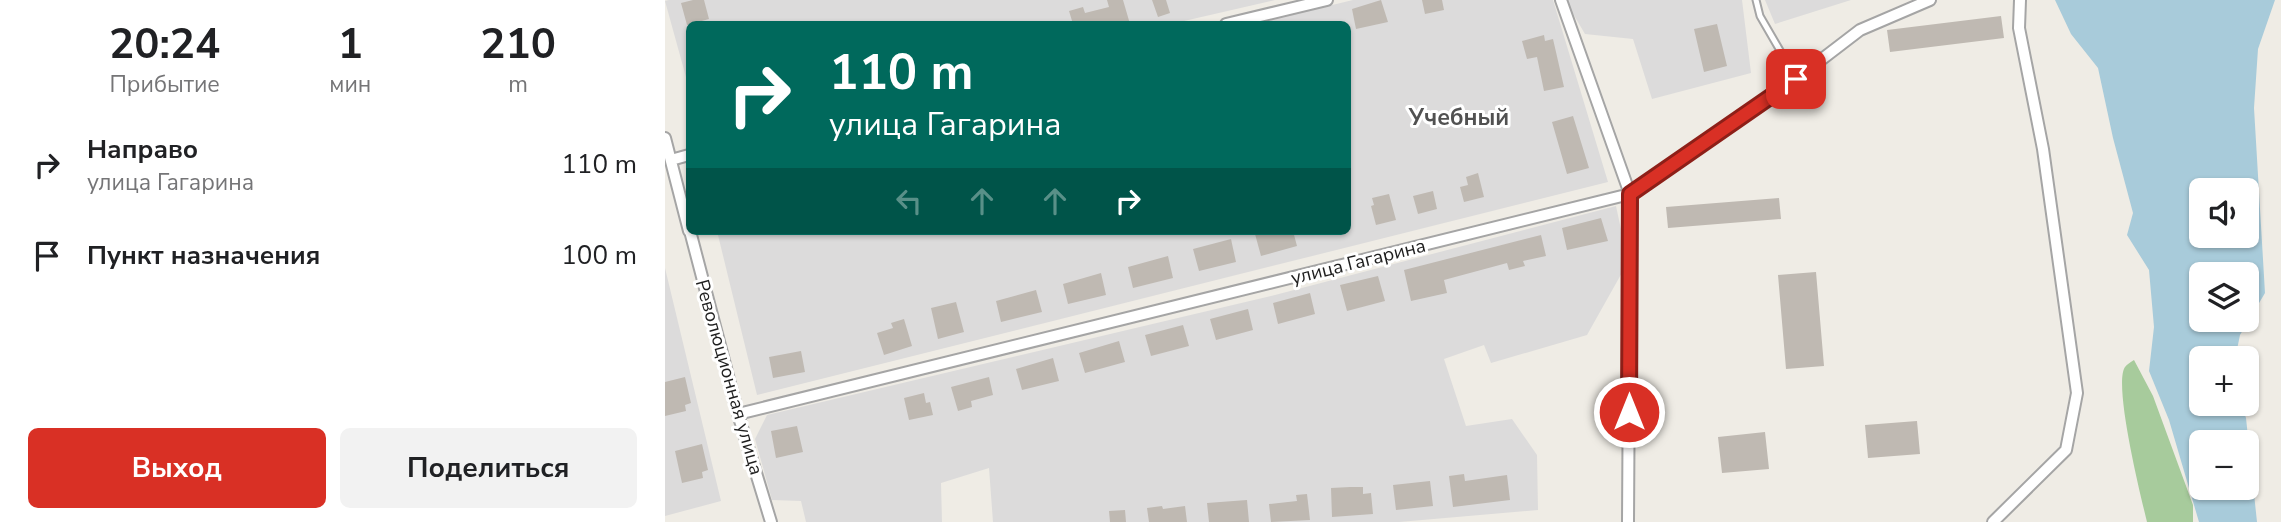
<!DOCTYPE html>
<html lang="ru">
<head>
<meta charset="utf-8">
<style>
	:root { --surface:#fff; --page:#f2f2f2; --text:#202124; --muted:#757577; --accent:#d93025 }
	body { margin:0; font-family:"Nunito Sans",sans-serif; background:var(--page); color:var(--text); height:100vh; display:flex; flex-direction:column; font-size:26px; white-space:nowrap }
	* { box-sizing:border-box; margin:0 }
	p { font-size:23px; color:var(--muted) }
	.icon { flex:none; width:38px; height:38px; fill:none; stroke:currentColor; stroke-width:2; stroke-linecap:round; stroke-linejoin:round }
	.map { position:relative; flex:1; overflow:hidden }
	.side { display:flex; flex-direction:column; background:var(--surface); width:665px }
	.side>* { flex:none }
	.guide { position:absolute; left:21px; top:21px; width:665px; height:214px; border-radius:10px; box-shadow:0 2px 5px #0004; background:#00695c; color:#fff; overflow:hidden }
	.fabs { position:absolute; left:1524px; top:178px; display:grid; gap:14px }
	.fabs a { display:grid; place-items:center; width:70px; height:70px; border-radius:10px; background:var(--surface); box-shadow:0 2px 5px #0004; font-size:35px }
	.pin { position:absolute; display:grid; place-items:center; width:60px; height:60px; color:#fff; margin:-30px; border-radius:14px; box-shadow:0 4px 10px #0006 }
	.me { position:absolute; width:77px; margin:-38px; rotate:0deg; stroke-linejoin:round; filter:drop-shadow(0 0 5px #0008) }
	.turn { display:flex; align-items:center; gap:24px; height:147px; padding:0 28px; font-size:32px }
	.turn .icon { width:91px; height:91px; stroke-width:2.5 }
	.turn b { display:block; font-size:49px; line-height:60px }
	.lanes { display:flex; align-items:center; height:66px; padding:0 28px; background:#0003; justify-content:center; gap:35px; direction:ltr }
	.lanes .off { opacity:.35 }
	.eta { display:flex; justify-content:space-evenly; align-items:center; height:119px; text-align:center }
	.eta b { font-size:42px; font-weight:700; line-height:49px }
	.cta { display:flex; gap:14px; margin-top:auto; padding:14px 28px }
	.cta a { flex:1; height:80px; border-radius:10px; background:var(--accent); color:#fff; font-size:28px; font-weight:700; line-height:80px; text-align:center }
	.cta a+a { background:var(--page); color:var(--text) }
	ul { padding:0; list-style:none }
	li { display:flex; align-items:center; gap:21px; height:91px; padding:0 28px }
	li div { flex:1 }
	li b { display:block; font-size:26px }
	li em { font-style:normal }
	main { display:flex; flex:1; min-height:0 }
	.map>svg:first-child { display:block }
	.residential { fill:#dcdbdb }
	.forest { fill:#a7cb9c }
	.water { fill:#a8cbda; fill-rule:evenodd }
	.building { fill:#bfb9b2 }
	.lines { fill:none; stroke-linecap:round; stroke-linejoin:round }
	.lane-casing { stroke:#a5a5a5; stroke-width:9 }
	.street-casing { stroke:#a5a5a5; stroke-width:14 }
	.lane { stroke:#fff; stroke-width:5 }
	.street { stroke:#fff; stroke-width:10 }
	.route-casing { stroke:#8d1f18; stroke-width:18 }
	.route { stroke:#d93025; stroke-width:12 }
	.labels { text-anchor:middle; stroke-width:6; stroke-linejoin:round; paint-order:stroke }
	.street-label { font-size:19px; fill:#1e1e1e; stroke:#fff }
	.quarter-label { font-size:23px; font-weight:bold; fill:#515151; stroke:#fff }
</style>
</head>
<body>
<main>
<section class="side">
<div class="eta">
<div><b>20:24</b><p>Прибытие</p></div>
<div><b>1</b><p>мин</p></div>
<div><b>210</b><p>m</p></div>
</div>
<ul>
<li><svg class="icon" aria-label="right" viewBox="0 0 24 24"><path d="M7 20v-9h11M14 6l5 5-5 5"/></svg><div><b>Направо</b><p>улица Гагарина</p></div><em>110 m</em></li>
<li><svg class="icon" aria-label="arrive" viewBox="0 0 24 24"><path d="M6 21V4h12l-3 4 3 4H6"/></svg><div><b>Пункт назначения</b></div><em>100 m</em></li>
</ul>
<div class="cta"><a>Выход</a><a>Поделиться</a></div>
</section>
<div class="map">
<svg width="1616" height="522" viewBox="0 0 1616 522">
	<rect width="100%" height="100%" fill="#efece5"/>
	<!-- residential -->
	<path class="residential" d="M4,0H610L506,24H24V88L0,1Z
		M688,0H888L943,182L92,395L52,231H682V24H589Z
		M900,0H1077L1086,73L987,99L968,39L920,34Z
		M1100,0H1186L1110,24Z
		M951,206L963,262L922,335L826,363L819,345L779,359L801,426L847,419L872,455L873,510L734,522H328L324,468L276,483L277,522H141L136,501L107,500L90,439L102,415L610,295Z
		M0,268L56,501L0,516Z"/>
	<!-- forest -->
	<path class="forest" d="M1469,360L1488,396L1528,505V522H1482C1476,497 1448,384 1460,367C1462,364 1466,362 1469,360Z"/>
	<!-- water -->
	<path class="water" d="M1390,0H1610L1593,49L1589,108L1600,293L1575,335L1570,359H1536V404H1576L1581,418L1592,522H1534L1504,420L1484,371L1489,327L1484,270L1462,235L1468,213L1448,138L1433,68L1406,34ZM1536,191H1582V236H1536ZM1536,275H1582V320H1536ZM1536,443H1582V488H1536Z"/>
	<!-- building -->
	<path class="building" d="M28,0H39L44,19L22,25L16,3Z
		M442,0H458L465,24H408L404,11L418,7L420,13L444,7Z
		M487,0H501L505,13L493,17Z
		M716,0L723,22L691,29L687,9Z
		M757,0H777L779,10L760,14Z
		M1336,16L1339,38L1225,52L1222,30Z
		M1052,24L1062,66L1039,72L1029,29Z
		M879,35L880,41L888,39L899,87L879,91L872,57L862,59L857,41Z
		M908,116L924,168L902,174L887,122Z
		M813,173L819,197L799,202L795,187L803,185L801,177Z
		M768,191L772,209L753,214L748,196Z
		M724,194L731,220L711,225L706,206L709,205L707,198Z
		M1114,198L1116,219L1003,228L1001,207Z
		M936,218L943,241L902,250L897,228Z
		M601,231H628L632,246L596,256L590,234Z
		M876,235L881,256L858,261L860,266L844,270L842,263L779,280L782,293L746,301L739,270Z
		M566,239L571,262L534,271L528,249Z
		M503,256L508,278L468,288L463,267Z
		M1151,272L1159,366L1121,369L1113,275Z
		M436,273L441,295L403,304L398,284Z
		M713,276L720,301L682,311L675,285Z
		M371,290L377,312L336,322L331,301Z
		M645,293L650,314L613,324L608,303Z
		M291,302L299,332L273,339L266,308Z
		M583,309L588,330L551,340L545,319Z
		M239,319L247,346L219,355L212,333L228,328L226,323Z
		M518,325L524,346L486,356L480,335Z
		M454,341L460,362L420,373L414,353Z
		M136,351L140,372L108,378L104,357Z
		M388,358L394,381L357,390L351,369Z
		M20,377L26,403L20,405L21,411L0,416V382Z
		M324,377L328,395L306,401L307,407L293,411L286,387Z
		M259,393L261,403L265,402L268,415L244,420L239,398Z
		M1252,421L1255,454L1203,458L1200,425Z
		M132,426L138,452L111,458L106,431Z
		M1100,432L1104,469L1057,473L1053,437Z
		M37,444L43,470L37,472L38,478L17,483L10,451Z
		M799,474L800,481L842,475L845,500L788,507L784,476Z
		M765,481L768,506L731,510L728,485Z
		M685,487H698V494L706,493L708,514L667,517L666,488Z
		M642,494L645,520L606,522L604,504L632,501L631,495Z
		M582,500L584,522H544L542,503Z
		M497,506L498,509L520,506L522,522H484L482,508Z
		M460,510L461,522H445L444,511Z"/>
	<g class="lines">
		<defs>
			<path id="lane" d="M1091,0L1095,16L1131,78"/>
			<path id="street" d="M896,0L965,194L963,522
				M561,24L662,0
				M0,138L24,231
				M6,160L24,155
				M25,231L73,414L106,522
				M73,414L965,194L1131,79L1195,30L1265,0
				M1328,522L1401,450L1412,393L1378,149L1354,28L1355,0"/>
		</defs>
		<!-- lane casing -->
		<use href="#lane" class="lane-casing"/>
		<!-- street casing -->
		<use href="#street" class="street-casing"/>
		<!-- lane -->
		<use href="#lane" class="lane"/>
		<!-- street -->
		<use href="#street" class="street"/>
	</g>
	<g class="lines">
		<defs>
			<path id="route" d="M964,412L965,194L1131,79"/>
		</defs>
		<!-- route casing -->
		<use href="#route" class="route-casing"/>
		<!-- route -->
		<use href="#route" class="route"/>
	</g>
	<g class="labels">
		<!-- street labels -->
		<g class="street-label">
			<text transform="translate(693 261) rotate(-14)" y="7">улица Гагарина</text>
			<text transform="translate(65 377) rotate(74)" y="7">Революционная улица</text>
		</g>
		<!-- quarter labels -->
		<g class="quarter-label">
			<text x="794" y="125">Учебный</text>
		</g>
	</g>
</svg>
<div class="fabs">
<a><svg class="icon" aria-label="sound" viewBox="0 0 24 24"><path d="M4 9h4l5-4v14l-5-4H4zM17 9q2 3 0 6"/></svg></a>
<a><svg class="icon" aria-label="layers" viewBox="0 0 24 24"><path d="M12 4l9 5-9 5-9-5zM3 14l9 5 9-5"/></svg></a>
<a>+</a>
<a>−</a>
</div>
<div class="pin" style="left:1131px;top:79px;background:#d93025"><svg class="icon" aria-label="arrive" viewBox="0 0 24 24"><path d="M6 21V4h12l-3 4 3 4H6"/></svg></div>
<svg class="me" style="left:964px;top:412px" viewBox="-20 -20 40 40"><circle r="17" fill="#d93025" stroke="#fff" stroke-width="3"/><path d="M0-11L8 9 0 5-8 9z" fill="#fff"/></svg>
<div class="guide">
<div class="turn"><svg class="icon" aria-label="right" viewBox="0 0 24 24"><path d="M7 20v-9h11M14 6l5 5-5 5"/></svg><div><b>110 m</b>улица Гагарина</div></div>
<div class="lanes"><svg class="icon off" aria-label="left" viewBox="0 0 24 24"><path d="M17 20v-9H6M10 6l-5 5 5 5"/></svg><svg class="icon off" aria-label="ahead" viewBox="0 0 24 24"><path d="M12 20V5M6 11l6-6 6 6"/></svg><svg class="icon off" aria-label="ahead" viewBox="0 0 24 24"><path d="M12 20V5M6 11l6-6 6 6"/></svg><svg class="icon" aria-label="right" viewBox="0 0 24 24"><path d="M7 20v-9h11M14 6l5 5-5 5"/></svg></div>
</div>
</div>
</main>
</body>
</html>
